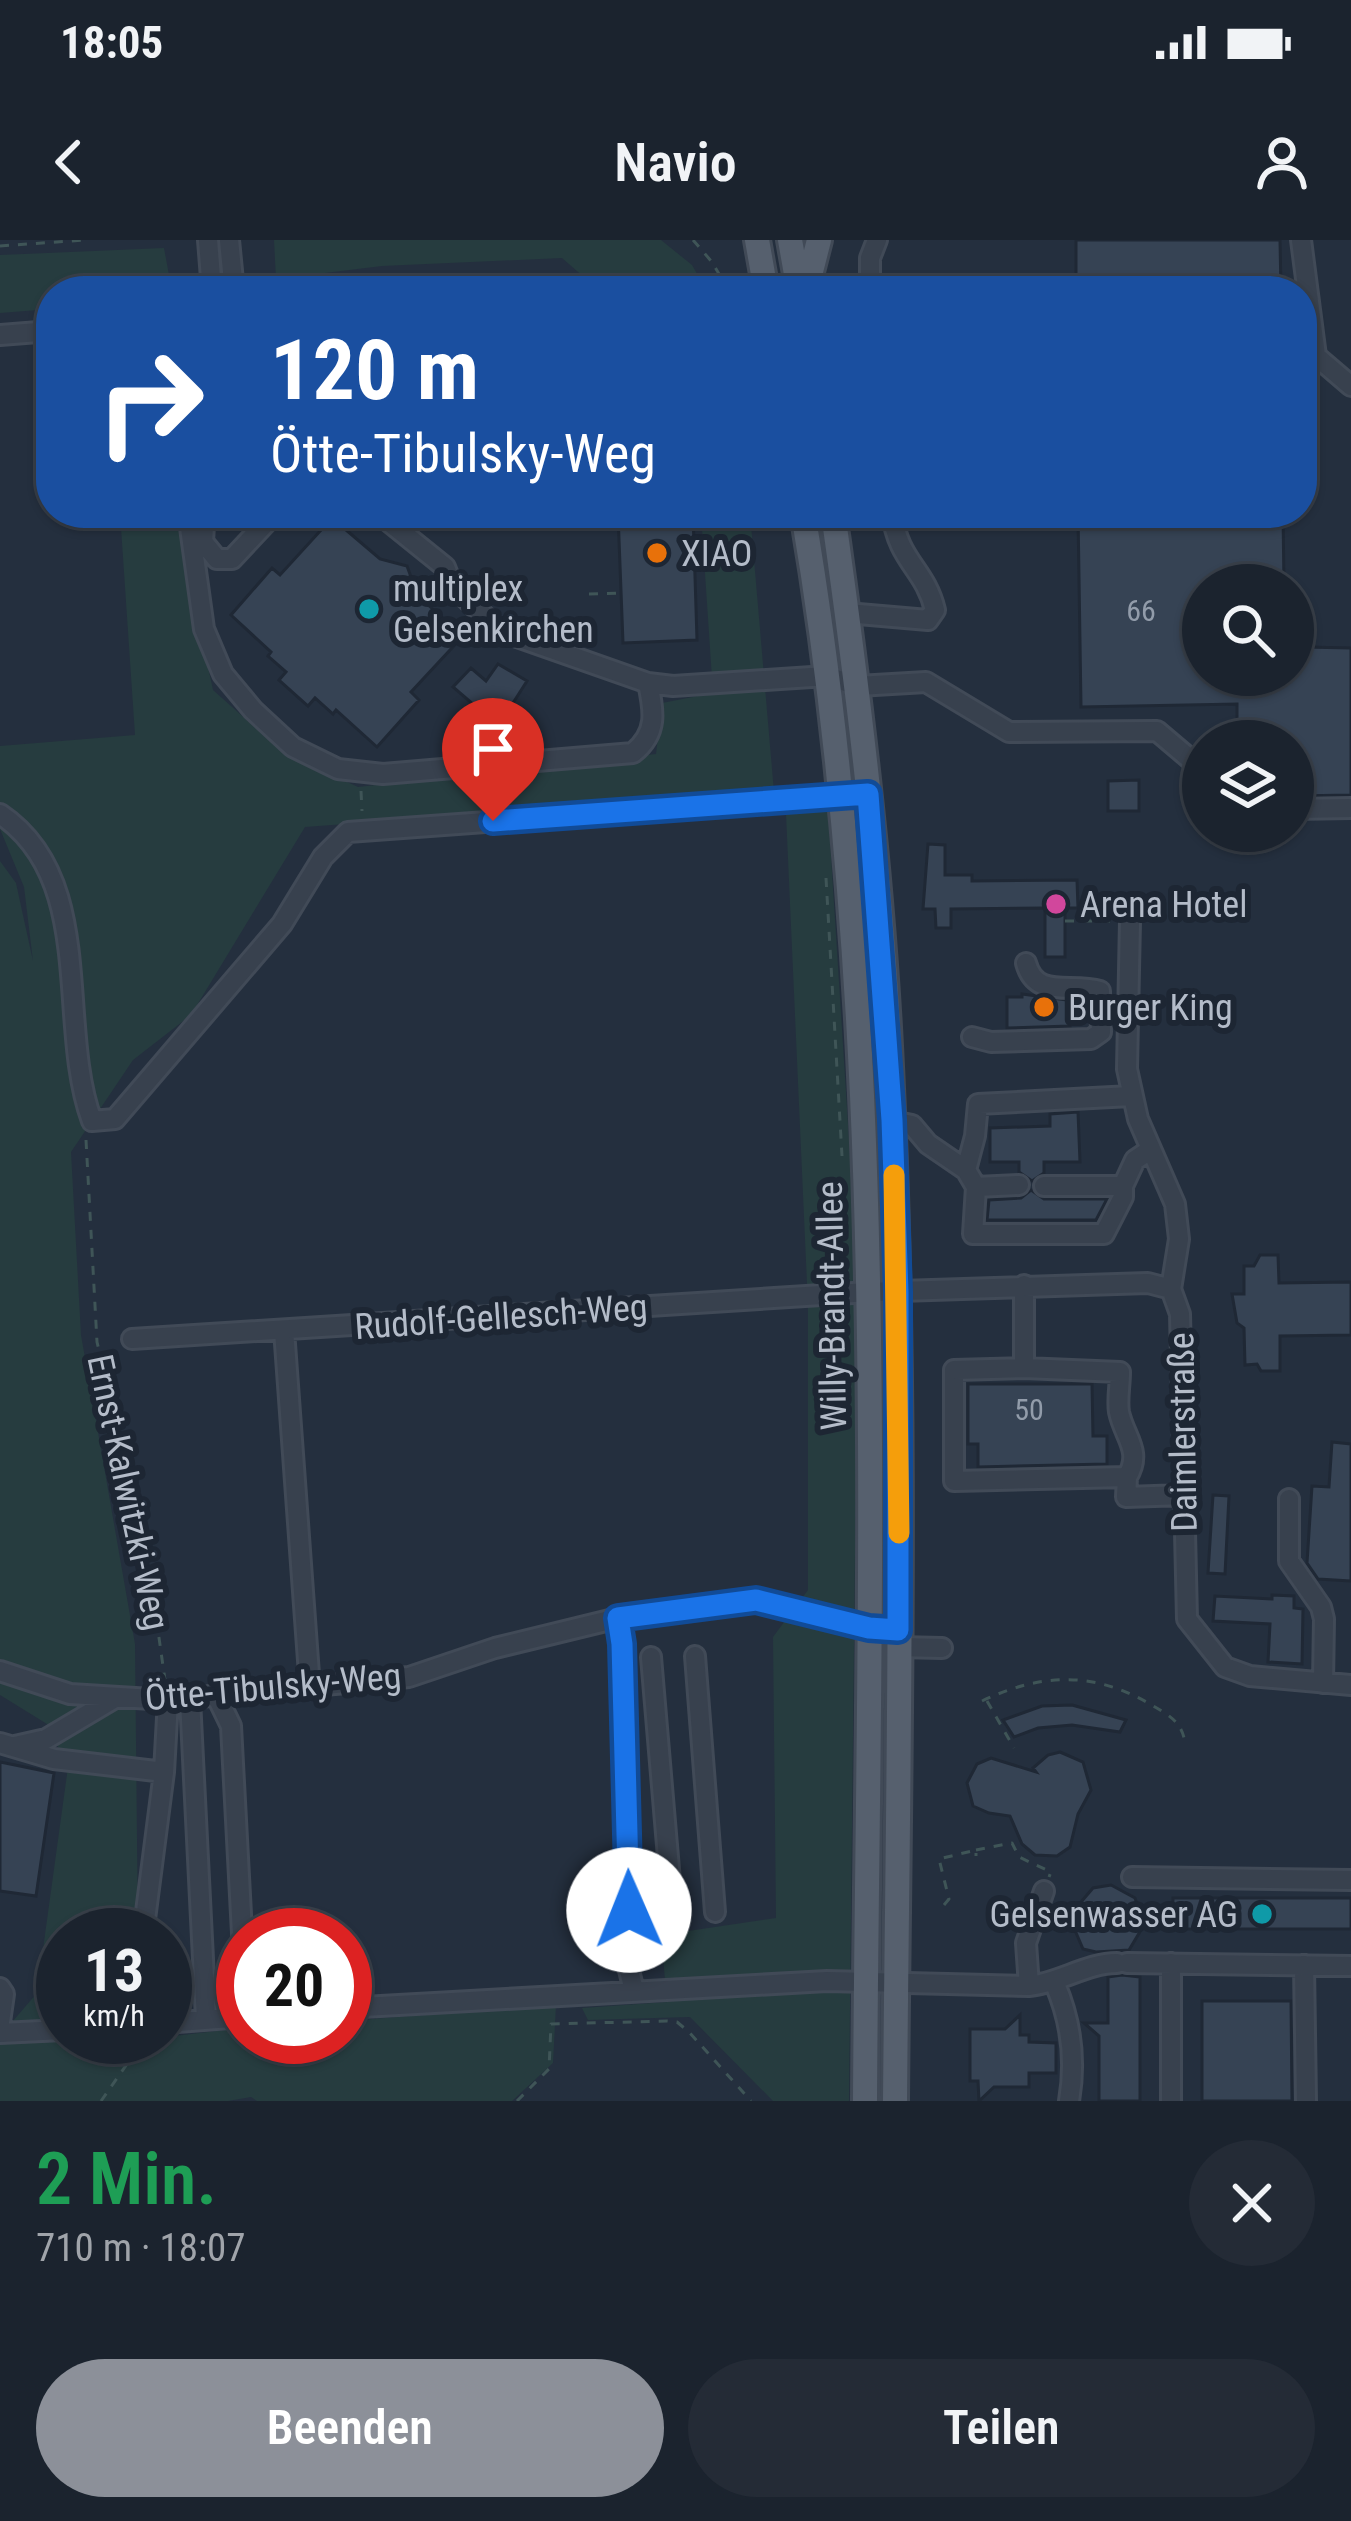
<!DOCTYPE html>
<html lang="de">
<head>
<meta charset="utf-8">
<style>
	:root { --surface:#1b232e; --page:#242b36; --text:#f1f3f6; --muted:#a0a4aa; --line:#39404a; --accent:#8c9099 }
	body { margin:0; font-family:"Roboto Condensed",sans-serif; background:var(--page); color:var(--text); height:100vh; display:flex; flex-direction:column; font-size:45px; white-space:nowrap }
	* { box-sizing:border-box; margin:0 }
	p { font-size:39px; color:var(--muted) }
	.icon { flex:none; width:66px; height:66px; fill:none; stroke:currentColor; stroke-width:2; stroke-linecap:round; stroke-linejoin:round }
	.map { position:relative; height:1861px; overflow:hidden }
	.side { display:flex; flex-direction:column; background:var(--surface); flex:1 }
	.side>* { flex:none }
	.banner { position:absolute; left:36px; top:36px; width:1281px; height:252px; border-radius:48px; box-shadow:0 3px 9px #0004,0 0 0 3px var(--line); background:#1a4fa0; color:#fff; overflow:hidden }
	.fabs { position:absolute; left:1182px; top:324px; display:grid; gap:24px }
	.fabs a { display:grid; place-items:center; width:132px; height:132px; border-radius:50%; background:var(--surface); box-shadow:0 3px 9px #0004,0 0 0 3px var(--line); font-size:60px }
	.speed { position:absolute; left:36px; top:1668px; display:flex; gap:24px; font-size:60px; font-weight:700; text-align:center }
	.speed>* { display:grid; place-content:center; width:156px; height:156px; border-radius:50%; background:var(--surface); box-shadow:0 3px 9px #0004,0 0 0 3px var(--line); line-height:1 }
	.speed small { font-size:30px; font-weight:400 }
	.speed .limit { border:18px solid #d22; background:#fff; color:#111 }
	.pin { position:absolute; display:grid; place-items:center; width:102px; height:102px; color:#fff; margin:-123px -51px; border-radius:50% 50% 50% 0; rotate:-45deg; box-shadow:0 0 12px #0007 }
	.pin .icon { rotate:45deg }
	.me { position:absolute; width:132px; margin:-66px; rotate:359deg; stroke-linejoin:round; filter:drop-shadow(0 0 9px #0008) }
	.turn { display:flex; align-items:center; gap:42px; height:252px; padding:0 36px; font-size:54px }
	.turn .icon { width:156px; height:156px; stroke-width:2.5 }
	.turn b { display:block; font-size:84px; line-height:102px }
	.round { display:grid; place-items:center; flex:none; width:126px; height:126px; border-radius:63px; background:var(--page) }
	.headline { display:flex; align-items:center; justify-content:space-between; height:204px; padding:0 36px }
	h1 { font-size:72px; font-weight:600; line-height:90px; color:#1e9e55 }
	.action { display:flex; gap:24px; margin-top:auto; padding:24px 36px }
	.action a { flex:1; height:138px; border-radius:72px; background:var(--accent); color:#fff; font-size:48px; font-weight:600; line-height:138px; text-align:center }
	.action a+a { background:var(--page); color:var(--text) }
	.status { display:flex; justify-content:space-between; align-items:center; height:84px; padding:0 60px; background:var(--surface); direction:ltr }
	.status svg { height:33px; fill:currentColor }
	header { display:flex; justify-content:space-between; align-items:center; height:156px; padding:0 36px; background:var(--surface); font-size:54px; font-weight:600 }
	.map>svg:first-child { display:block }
	.green { fill:#263c3f }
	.building { fill:#364354; stroke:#1f2835; stroke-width:3 }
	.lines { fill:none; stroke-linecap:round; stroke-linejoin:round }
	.minor-casing { stroke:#414a57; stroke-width:24 }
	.major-casing { stroke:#414a57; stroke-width:30 }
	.path { stroke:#3f5557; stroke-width:3; stroke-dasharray:9 9; stroke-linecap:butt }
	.minor { stroke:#38414e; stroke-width:18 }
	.major { stroke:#56606e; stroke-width:24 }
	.route-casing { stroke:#114b97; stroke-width:30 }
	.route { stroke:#1a73e8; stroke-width:21 }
	.slow { stroke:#f59e0b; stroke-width:21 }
	.food-dot { fill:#e8710a; stroke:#1d2633; stroke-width:4.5 }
	.culture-dot { fill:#0f9aa8; stroke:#1d2633; stroke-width:4.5 }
	.hotel-dot { fill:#d1479c; stroke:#1d2633; stroke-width:4.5 }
	.labels { text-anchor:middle; stroke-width:12; stroke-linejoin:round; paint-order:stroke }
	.number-label { font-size:30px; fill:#929caa }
	.poi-label { font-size:36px; fill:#b4bcc9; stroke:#1d2633; text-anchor:start }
	.street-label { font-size:36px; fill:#b4bcc9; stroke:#1d2633 }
</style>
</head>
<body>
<div class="status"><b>18:05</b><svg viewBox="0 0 49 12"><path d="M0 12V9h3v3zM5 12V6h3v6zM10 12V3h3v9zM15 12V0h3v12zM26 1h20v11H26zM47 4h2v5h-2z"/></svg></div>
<header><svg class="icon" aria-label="back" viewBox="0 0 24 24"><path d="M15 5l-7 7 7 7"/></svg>Navio<svg class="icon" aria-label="person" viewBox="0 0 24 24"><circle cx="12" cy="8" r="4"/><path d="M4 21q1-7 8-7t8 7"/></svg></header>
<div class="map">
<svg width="1351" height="1861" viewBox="0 0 1351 1861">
	<rect width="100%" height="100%" fill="#242f3e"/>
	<!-- green -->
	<path class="green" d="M274,0H661L692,25L707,51H600L562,18L382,26L276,39Z
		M164,8L172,51H51V69L0,73V15Z
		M120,273H175L213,450L284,513L358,547L656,514L662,463L713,453L701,273H750L774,552L305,587L191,775L133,820L71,912L81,1095L135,1404L138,1695H63V1797H165L243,1788V1797H345V1781L556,1765L553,1823L512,1861H257L251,1857L228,1861H0V1796L37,1753L68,1527L47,1484L0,1455V621L16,643L33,721L24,647L0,589V506L135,495Z
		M828,569L858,1041L849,1861H773L690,1777L588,1780L582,1768L667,1762L661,1695L776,1678L773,1397L808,1350V1066L786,574Z"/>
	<!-- building -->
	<path class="building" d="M1076,0H1280L1281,51H1076Z
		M618,273H693L697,400L623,403Z
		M1078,273H1283L1284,345H1203V435H1293V396L1304,407L1351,408V555L1293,556V501H1237V464L1081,467Z
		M332,278L380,319L407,326L418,356L463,396L411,452L419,460L377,507L336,470L333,474L315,458L308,466L279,440L286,432L268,416L271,412L231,375L272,328L280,335Z
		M498,424L527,441L513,463L534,483L517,503L499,487L488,505L460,487L473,464L453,447L471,428L486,441Z
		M1139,540V571H1108V541Z
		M928,604L945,605V635H972V641L1077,640L1078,668H1065V717H1045V668L951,669V688H936L935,669H923Z
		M1022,754L1082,762V776H1070V786L1007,788V757H1022Z
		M1078,872L1080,922H1044V933L1032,941L1019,932V922H990V888L1050,886V874Z
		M1031,950L1044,959H1107L1096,980H987L989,960L1021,958Z
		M1260,1015H1278L1279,1043L1351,1042V1095L1280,1096V1131H1261L1257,1124L1245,1125L1244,1088L1237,1083L1232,1054H1244V1026H1254Z
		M968,1144H1092L1093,1196H1107V1224L978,1227V1204H968Z
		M1332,1202L1351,1204V1341L1318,1339L1307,1323L1312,1246L1329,1247Z
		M1213,1255L1229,1256L1225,1334L1208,1333Z
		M1272,1355L1294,1356V1368L1303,1369L1302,1424L1268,1422L1270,1384L1213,1381L1215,1356L1272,1359Z
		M1072,1465L1126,1480L1120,1492L1072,1485L1038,1488L1014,1497L1003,1480L1042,1466Z
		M1060,1512L1083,1522L1091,1550L1078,1574L1070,1607L1057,1616L1035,1615L1022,1604L1010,1576L989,1573L973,1566L967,1543L977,1524L991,1518L1036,1532L1033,1528L1048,1515Z
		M0,1522L54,1533L36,1656L0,1651Z
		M1111,1645L1135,1658L1144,1685L1129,1710L1096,1712L1083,1709L1074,1688L1075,1669L1093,1648Z
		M1173,1658H1351V1689H1172Z
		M1122,1735L1140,1737V1861H1099V1796L1084,1783H1108V1737Z
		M1202,1761H1291L1292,1861H1202Z
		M1020,1775V1795H1029V1802L1056,1803V1833H1029V1847H994L979,1861L978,1841H970V1789H1005Z"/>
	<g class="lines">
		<defs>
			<path id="minor" d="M208,0L212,51
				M229,0L234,51
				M1301,0L1316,116L1351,146
				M870,51V18L877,0
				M0,95L51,91
				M188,273L204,389L223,434L253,470L293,507L338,529L383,534L633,513C658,493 654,471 648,443
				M214,273L204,285L203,302L217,319H232L275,273
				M378,273L445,327L452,345L500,391L648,443L673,446L827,436L858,446L926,442L1009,492L1157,491L1203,530
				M847,373L928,380L935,370C925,328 898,322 892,273
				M1293,569L1351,568
				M0,574C98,640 56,784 92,881L115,879L282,684L323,617L348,592L868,554
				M1130,681L1127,829L1138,879L1175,964L1179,999L1171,1049
				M972,797L991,802L1091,799L1101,792L1100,751C1071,742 1036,760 1026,723
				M892,881L912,885L928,904L966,930L976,947L1019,945
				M966,930L975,896L978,864L1131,856
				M1123,946L1135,920L1150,910
				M976,947L973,994H1104L1123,957V946H1044
				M1024,1045V1128L954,1130V1241L1127,1237L1126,1257L1183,1255
				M284,1090L310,1448
				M132,1099L869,1052L1148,1043L1171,1049L1180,1074L1187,1379L1225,1427L1250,1436L1351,1445
				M1024,1128L1120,1132C1120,1145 1117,1160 1119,1172C1124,1197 1143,1211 1127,1237
				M1289,1259V1321L1321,1367L1324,1379L1323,1443
				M618,1378L623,1404L628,1726L634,1751
				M898,1407L942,1408
				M695,1416L715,1672
				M651,1417L673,1676
				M0,1431L70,1454L168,1460L409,1437L495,1408L618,1378L756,1360L870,1388L898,1390
				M217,1457L231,1486L243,1712
				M190,1459L206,1779
				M0,1503L54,1519L164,1532
				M15,1506L46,1499L115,1458
				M1132,1637L1351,1640
				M143,1695L164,1532L168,1460
				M1127,1723L1351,1726
				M1304,1725L1306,1861
				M1055,1744C1071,1781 1076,1820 1069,1861
				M1029,1746L1026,1703L1044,1651
				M0,1748L4,1754L0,1782
				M345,1768L827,1741L1029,1746C1059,1743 1087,1723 1117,1723
				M165,1783L243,1777
				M0,1793L63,1790
				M1171,1861V1723"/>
			<path id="major" d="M757,0L766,51
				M790,0L799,51
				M806,51L819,0
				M803,273C892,798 868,1331 865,1861
				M833,273C858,450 880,628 889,806C907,1157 898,1510 895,1861"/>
		</defs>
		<!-- minor casing -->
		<use href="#minor" class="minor-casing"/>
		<!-- major casing -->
		<use href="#major" class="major-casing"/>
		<!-- path -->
		<path class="path" d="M693,0L712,22L729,51
			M0,6L85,0
			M589,354L621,353
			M361,551L362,571
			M826,638L842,916
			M1065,681H1111
			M86,900L97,1102L145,1299L165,1440
			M982,1461C1041,1433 1093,1431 1150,1464C1168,1475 1182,1481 1185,1503
			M987,1461L1014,1508
			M976,1610L1012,1603L1019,1617L1051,1632L1049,1637
			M944,1665L949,1659L939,1619L976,1610V1616
			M101,1861L146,1797
			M517,1861L549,1829L551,1784L667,1781L677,1782L689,1792L751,1861"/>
		<!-- minor -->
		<use href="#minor" class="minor"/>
		<!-- major -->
		<use href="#major" class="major"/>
	</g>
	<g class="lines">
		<defs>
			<path id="route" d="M493,581L868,554L892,880L898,1052V1390L869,1388L756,1360L618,1378L622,1404L629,1670"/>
		</defs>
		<!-- route casing -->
		<use href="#route" class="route-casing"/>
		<!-- route -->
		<use href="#route" class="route"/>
		<!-- slow -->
		<path class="slow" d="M894,935L899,1293"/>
	</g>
	<!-- markers -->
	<g class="food-dot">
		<circle cx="657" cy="313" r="12"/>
		<circle cx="1044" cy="767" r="12"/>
	</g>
	<g class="culture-dot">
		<circle cx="369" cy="369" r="12"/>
		<circle cx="1262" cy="1674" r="12"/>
	</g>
	<circle class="hotel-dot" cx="1056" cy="664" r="12"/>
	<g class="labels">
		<!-- number labels -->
		<g class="number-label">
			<text x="1141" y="381">66</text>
			<text x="1029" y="1180">50</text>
		</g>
		<!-- poi labels -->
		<g class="poi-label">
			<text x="681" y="326">XIAO</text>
			<text x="393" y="361">multiplex<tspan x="393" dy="41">Gelsenkirchen</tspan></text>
			<text x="1080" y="677">Arena Hotel</text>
			<text x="1068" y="780">Burger King</text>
			<text x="1238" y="1687" text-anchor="end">Gelsenwasser AG</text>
		</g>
		<!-- street labels -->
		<g class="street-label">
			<text transform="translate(831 1066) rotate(-91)" y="13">Willy-Brandt-Allee</text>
			<text transform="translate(501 1076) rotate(-4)" y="13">Rudolf-Gellesch-Weg</text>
			<text transform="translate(1182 1192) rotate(-91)" y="13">Daimlerstraße</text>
			<text transform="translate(129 1252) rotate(78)" y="13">Ernst-Kalwitzki-Weg</text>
			<text transform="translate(273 1446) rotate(-5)" y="13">Ötte-Tibulsky-Weg</text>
		</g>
	</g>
</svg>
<div class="fabs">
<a><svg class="icon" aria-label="search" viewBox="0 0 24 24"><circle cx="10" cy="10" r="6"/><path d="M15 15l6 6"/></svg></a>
<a><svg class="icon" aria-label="layers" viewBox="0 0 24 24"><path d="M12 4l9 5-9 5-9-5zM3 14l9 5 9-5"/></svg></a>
</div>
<div class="speed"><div>13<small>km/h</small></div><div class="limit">20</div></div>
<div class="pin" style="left:493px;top:581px;background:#d93025"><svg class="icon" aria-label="arrive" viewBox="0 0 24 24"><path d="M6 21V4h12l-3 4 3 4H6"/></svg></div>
<svg class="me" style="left:629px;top:1670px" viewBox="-20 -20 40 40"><circle r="19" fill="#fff"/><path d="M0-13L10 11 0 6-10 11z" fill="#1a73e8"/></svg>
<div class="banner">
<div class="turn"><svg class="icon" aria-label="right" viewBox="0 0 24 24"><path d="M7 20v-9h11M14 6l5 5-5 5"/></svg><div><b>120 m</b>Ötte-Tibulsky-Weg</div></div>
</div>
</div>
<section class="side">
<div class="headline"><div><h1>2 Min.</h1><p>710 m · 18:07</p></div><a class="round"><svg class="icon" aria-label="close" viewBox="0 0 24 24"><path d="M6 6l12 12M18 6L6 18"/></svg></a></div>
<div class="action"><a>Beenden</a><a>Teilen</a></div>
</section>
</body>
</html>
